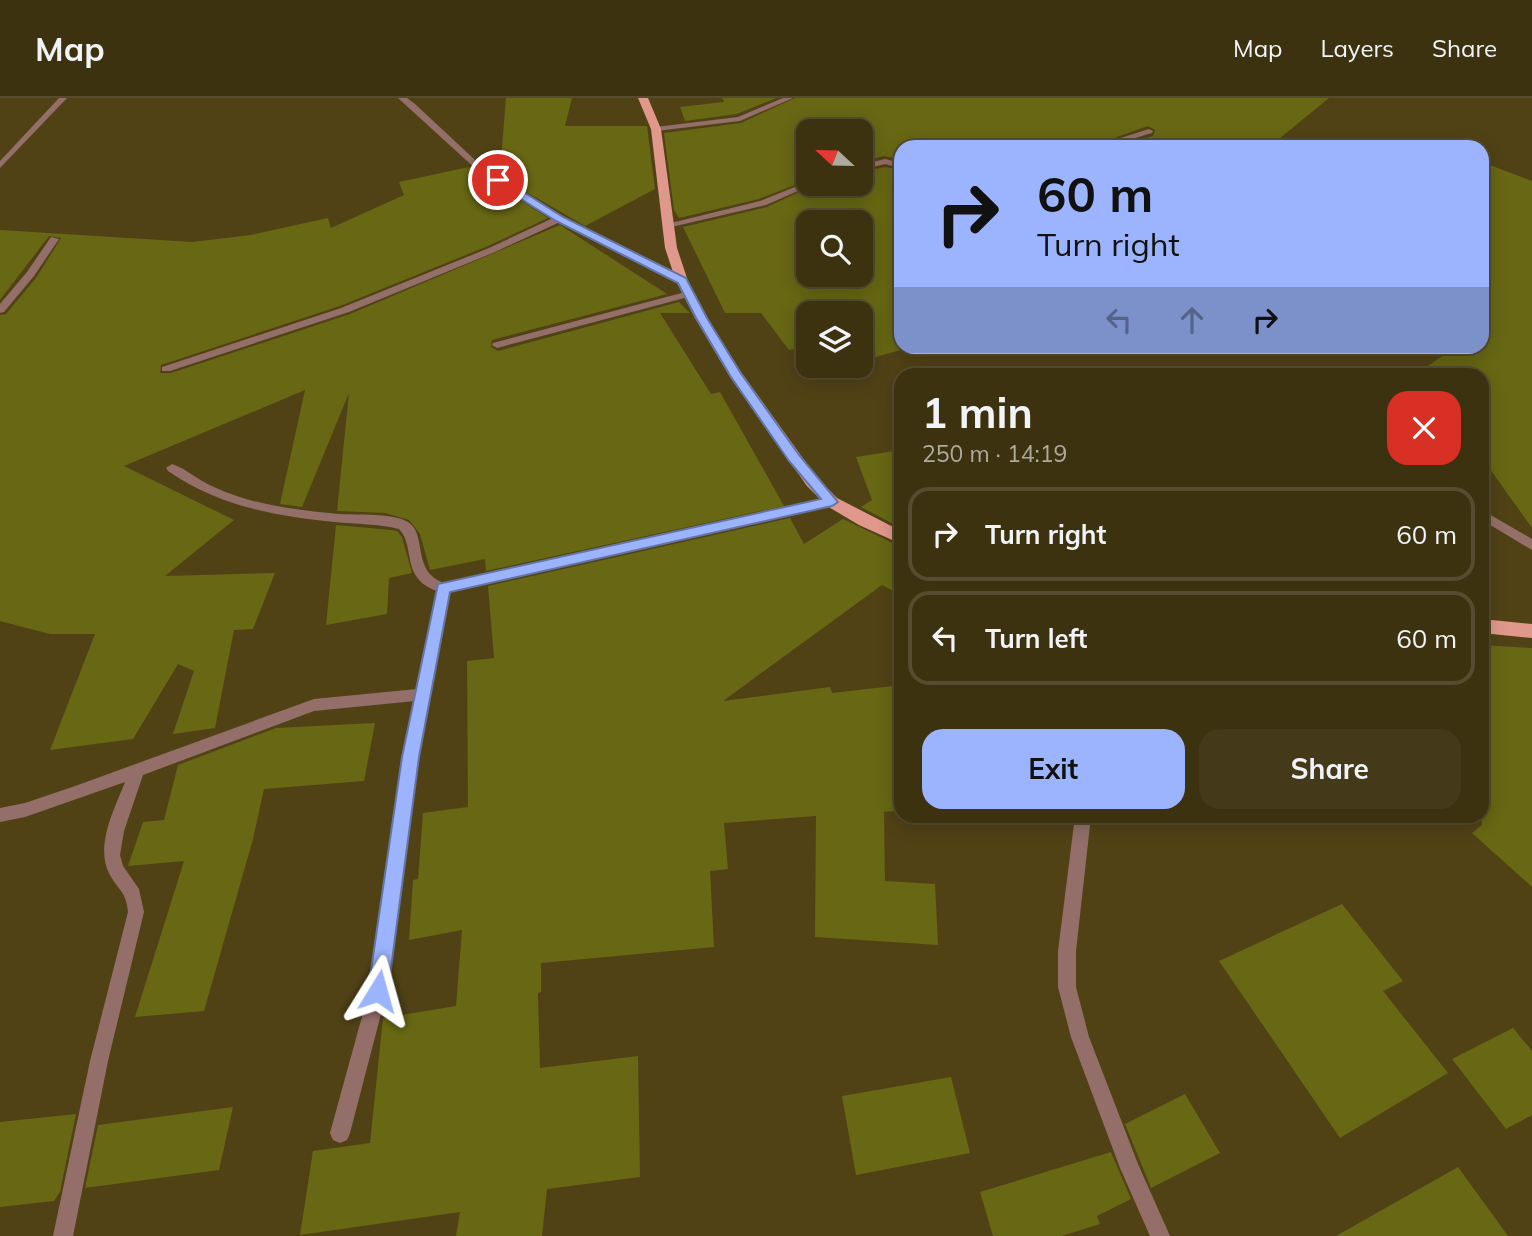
<!DOCTYPE html>
<html lang="en">
<head>
<meta charset="utf-8">
<style>
	:root { --surface:#3d3210; --page:#443a19; --text:#f1f3f6; --muted:#adaa9f; --line:#564d30; --accent:#9cb4fd }
	body { margin:0; font-family:Mulish,sans-serif; background:var(--page); color:var(--text); height:100vh; display:flex; flex-direction:column; font-size:26px; white-space:nowrap }
	* { box-sizing:border-box; margin:0 }
	p { font-size:23px; color:var(--muted) }
	.icon { flex:none; width:38px; height:38px; fill:none; stroke:currentColor; stroke-width:2; stroke-linecap:round; stroke-linejoin:round }
	.map { position:relative; flex:1; overflow:hidden }
	.side { position:absolute; left:894px; top:270px; width:595px; height:455px; display:flex; flex-direction:column; background:var(--surface); border-radius:21px; box-shadow:0 4px 18px #0003,0 0 0 2px var(--line) }
	.side>* { flex:none }
	.hud { position:absolute; left:894px; top:42px; width:595px; height:214px; border-radius:21px; box-shadow:0 4px 18px #0003,0 0 0 2px var(--line); background:#9cb4fd; color:#111; overflow:hidden }
	.needle { width:46px; rotate:292deg }
	.buttons { position:absolute; left:796px; top:21px; display:grid; gap:14px }
	.buttons a { display:grid; place-items:center; width:77px; height:77px; border-radius:14px; background:var(--surface); box-shadow:0 4px 18px #0003,0 0 0 2px var(--line); font-size:35px }
	.pin { position:absolute; display:grid; place-items:center; width:60px; height:60px; color:#fff; margin:-30px; border:4px solid #fff; border-radius:50%; box-shadow:0 2px 7px #0007 }
	.me { position:absolute; width:77px; margin:-38px; rotate:8deg; stroke-linejoin:round; filter:drop-shadow(0 0 5px #0008) }
	.turn { display:flex; align-items:center; gap:24px; height:147px; padding:0 28px; font-size:32px }
	.turn .icon { width:91px; height:91px; stroke-width:2.5 }
	.turn b { display:block; font-size:49px; line-height:60px }
	.lanes { display:flex; align-items:center; height:66px; padding:0 28px; background:#0003; justify-content:center; gap:35px; direction:ltr }
	.lanes .off { opacity:.35 }
	.round { display:grid; place-items:center; flex:none; width:74px; height:74px; border-radius:21px; background:var(--page) }
	.overview { display:flex; align-items:center; justify-content:space-between; height:119px; padding:0 28px }
	h1 { font-size:42px; font-weight:700; line-height:52px }
	.button { display:flex; gap:14px; margin-top:auto; padding:14px 28px }
	.button a { flex:1; height:80px; border-radius:21px; background:var(--accent); color:#111; font-size:28px; font-weight:700; line-height:80px; text-align:center }
	.button a+a { background:var(--page); color:var(--text) }
	ul { padding:0; list-style:none }
	li { display:flex; align-items:center; gap:21px; height:94px; margin:0 14px 10px; padding:0 14px; border:4px solid var(--line); border-radius:21px }
	li div { flex:1 }
	li b { display:block; font-size:26px }
	li em { font-style:normal }
	header { display:flex; align-items:center; gap:42px; box-sizing:border-box; height:98px; padding:0 35px; background:var(--surface); border-bottom:2px solid var(--line) }
	header strong { font-size:33px }
	nav { display:flex; gap:38px; margin-inline-start:auto; font-size:24px }
	.map>svg:first-child { display:block }
	.building { fill:#676714; fill-rule:evenodd }
	.lines { fill:none; stroke-linecap:round; stroke-linejoin:round }
	.street { fill:#946f69; fill-rule:evenodd }
	.primary { fill:#e1988c; fill-rule:evenodd }
	.route { fill:#9cb4fd; stroke:#6575a4; stroke-width:2 }
</style>
</head>
<body>
<header>
<strong>Map</strong>
<nav><a>Map</a><a>Layers</a><a>Share</a></nav>
</header>
<div class="map">
<svg width="1532" height="1138" viewBox="0 0 1532 1138">
	<rect width="100%" height="100%" fill="#514216"/>
	<!-- building -->
	<path class="building" d="M506,0H572L565,28H647L655,91L585,128L509,84L484,65L501,62Z
		M722,0H776L737,16L685,23L680,9L724,4Z
		M795,0H1329L1269,49H1114L1153,38L1155,32L1148,28L1089,49H901V62L884,58L861,64V33H808V82L759,101L679,120L674,112L664,35L741,25Z
		M1482,64L1532,83V430L1482,360V276H1416L1457,248H1482Z
		M469,69L548,120L488,148L340,208L161,267L160,275H171L350,216L560,127L667,196L492,242L491,249L498,253L679,204L690,215H660L711,296L720,294L784,408L486,473L485,461L430,472L420,436L409,422L385,415L337,413L349,295L302,409L280,406L305,292L124,368L234,422L165,478L275,475L253,531L234,532L215,630L173,636L194,573L178,566L133,641L50,652L95,536H50L0,523V217L6,216L36,180L61,140L49,138L0,202V132L192,144L251,137L328,120L331,130L404,97L399,84Z
		M885,69L901,72V252L861,263V215H808V268H843L810,277L793,251L789,252L761,215H725L683,129L767,109L816,86H861V74ZM808,124H861V177H808Z
		M901,352V430L861,409L872,402L856,359Z
		M790,420L804,446L843,421L901,449V497L882,487L723,603L830,589L832,595L893,588L901,618V712L884,714L885,783L935,786L938,847L815,839L816,718L724,725L728,771L710,773L714,849L541,865V894L538,895L540,970L638,958L640,1079L547,1091L542,1138H456L460,1114L300,1137L313,1053L370,1045L383,920L456,908L462,832L409,842L413,782L418,781L423,715L468,709L467,563L494,560L488,488Z
		M336,427L391,432L397,433L402,439L412,475L389,480L387,516L326,527Z
		M1482,547L1532,550V789L1472,735L1482,727Z
		M375,625L364,683L264,691L253,741L204,913L135,919L184,763L128,768L143,724L164,722L178,667L276,630Z
		M1342,806L1403,883L1383,893L1448,975L1340,1040L1219,863Z
		M1513,930L1532,953V1017L1506,1031L1452,961Z
		M951,979L970,1055L856,1077L842,998Z
		M1185,996L1220,1055L1151,1090L1125,1026Z
		M233,1009L219,1072L85,1090L98,1027Z
		M76,1016L60,1094L54,1103L0,1109V1024Z
		M1111,1054L1131,1101L1097,1118L1100,1126L1062,1138H993L980,1094Z
		M1458,1069L1508,1138H1336Z"/>
	<g class="lines">
		<!-- street -->
		<path class="street" d="M59,0H67L0,70V63Z
			M398,0H407L415,6L474,61L508,86L582,129L687,183L679,185L560,124L495,154L349,214L170,273H162V269L341,210L489,150L553,120L478,73Z
			M783,0H793L740,23L656,33L652,31L656,29L738,19Z
			M1149,31L1153,33L1152,35L1105,49H1092Z
			M885,61L901,65V70L885,66L861,72V67Z
			M807,84L814,86L766,107L667,130L663,127L760,103Z
			M51,139L59,141L34,178L4,214L0,215V206L27,174Z
			M689,193L692,194V198L497,250L492,247L493,245Z
			M172,366C187,371 199,383 214,389C252,407 297,412 339,416C357,417 393,415 408,424C428,437 411,473 444,485L832,400L838,404L832,408L450,494L419,659L387,893L350,1035L347,1042L340,1045L333,1042L330,1035L369,893L403,659L415,603L314,613L143,677L124,733L120,757L123,768L139,791L144,814L108,963L73,1138H53L90,963L128,814C126,792 118,793 109,775C95,747 115,710 125,684L25,719L0,724V710L25,705L78,687L314,601L417,591L437,493C400,480 416,448 399,431C378,426 357,426 335,424C275,418 218,408 168,373L166,370Z
			M1482,412L1532,441V452L1482,422Z
			M1075,718H1091L1076,853V889L1089,939L1138,1066L1170,1138H1150L1120,1070L1071,939L1058,889V853Z"/>
		<!-- primary -->
		<path class="primary" d="M638,0H648L661,31L677,150L688,183L707,220L741,274L817,380L837,400L901,433V446L859,427L827,408L807,388L730,279L695,220L676,183L665,150L651,31Z
			M1482,521L1532,526V540L1482,535Z"/>
	</g>
	<!-- route -->
	<path class="route" d="M494,80H501L563,119L686,180L707,220L740,274L799,357L838,404L832,408L450,494L419,659L388,893L385,900L378,903L371,900L368,893L402,659L438,486L821,401L789,363L731,279L696,220L678,185L556,123L494,84Z"/>
</svg>
<div class="buttons">
<a><svg class="needle" viewBox="-14 -14 28 28"><path d="M0-13l5 13h-10z" fill="#e53935"/><path d="M0 13l5-13h-10z" fill="#adaa9f"/></svg></a>
<a><svg class="icon" aria-label="search" viewBox="0 0 24 24"><circle cx="10" cy="10" r="6"/><path d="M15 15l6 6"/></svg></a>
<a><svg class="icon" aria-label="layers" viewBox="0 0 24 24"><path d="M12 4l9 5-9 5-9-5zM3 14l9 5 9-5"/></svg></a>
</div>
<div class="pin" style="left:498px;top:82px;background:#d93025"><svg class="icon" aria-label="arrive" viewBox="0 0 24 24"><path d="M6 21V4h12l-3 4 3 4H6"/></svg></div>
<svg class="me" style="left:378px;top:893px" viewBox="-20 -20 40 40"><path d="M0-17L14 15 0 8-14 15z" fill="#9cb4fd" stroke="#fff" stroke-width="4"/></svg>
<div class="hud">
<div class="turn"><svg class="icon" aria-label="right" viewBox="0 0 24 24"><path d="M7 20v-9h11M14 6l5 5-5 5"/></svg><div><b>60 m</b>Turn right</div></div>
<div class="lanes"><svg class="icon off" aria-label="left" viewBox="0 0 24 24"><path d="M17 20v-9H6M10 6l-5 5 5 5"/></svg><svg class="icon off" aria-label="ahead" viewBox="0 0 24 24"><path d="M12 20V5M6 11l6-6 6 6"/></svg><svg class="icon" aria-label="right" viewBox="0 0 24 24"><path d="M7 20v-9h11M14 6l5 5-5 5"/></svg></div>
</div>
<section class="side">
<div class="overview"><div><h1>1 min</h1><p>250 m · 14:19</p></div><a class="round" style="background:#d93025;color:#fff"><svg class="icon" aria-label="close" viewBox="0 0 24 24"><path d="M6 6l12 12M18 6L6 18"/></svg></a></div>
<ul>
<li><svg class="icon" aria-label="right" viewBox="0 0 24 24"><path d="M7 20v-9h11M14 6l5 5-5 5"/></svg><div><b>Turn right</b></div><em>60 m</em></li>
<li><svg class="icon" aria-label="left" viewBox="0 0 24 24"><path d="M17 20v-9H6M10 6l-5 5 5 5"/></svg><div><b>Turn left</b></div><em>60 m</em></li>
</ul>
<div class="button"><a>Exit</a><a>Share</a></div>
</section>
</div>
</body>
</html>
